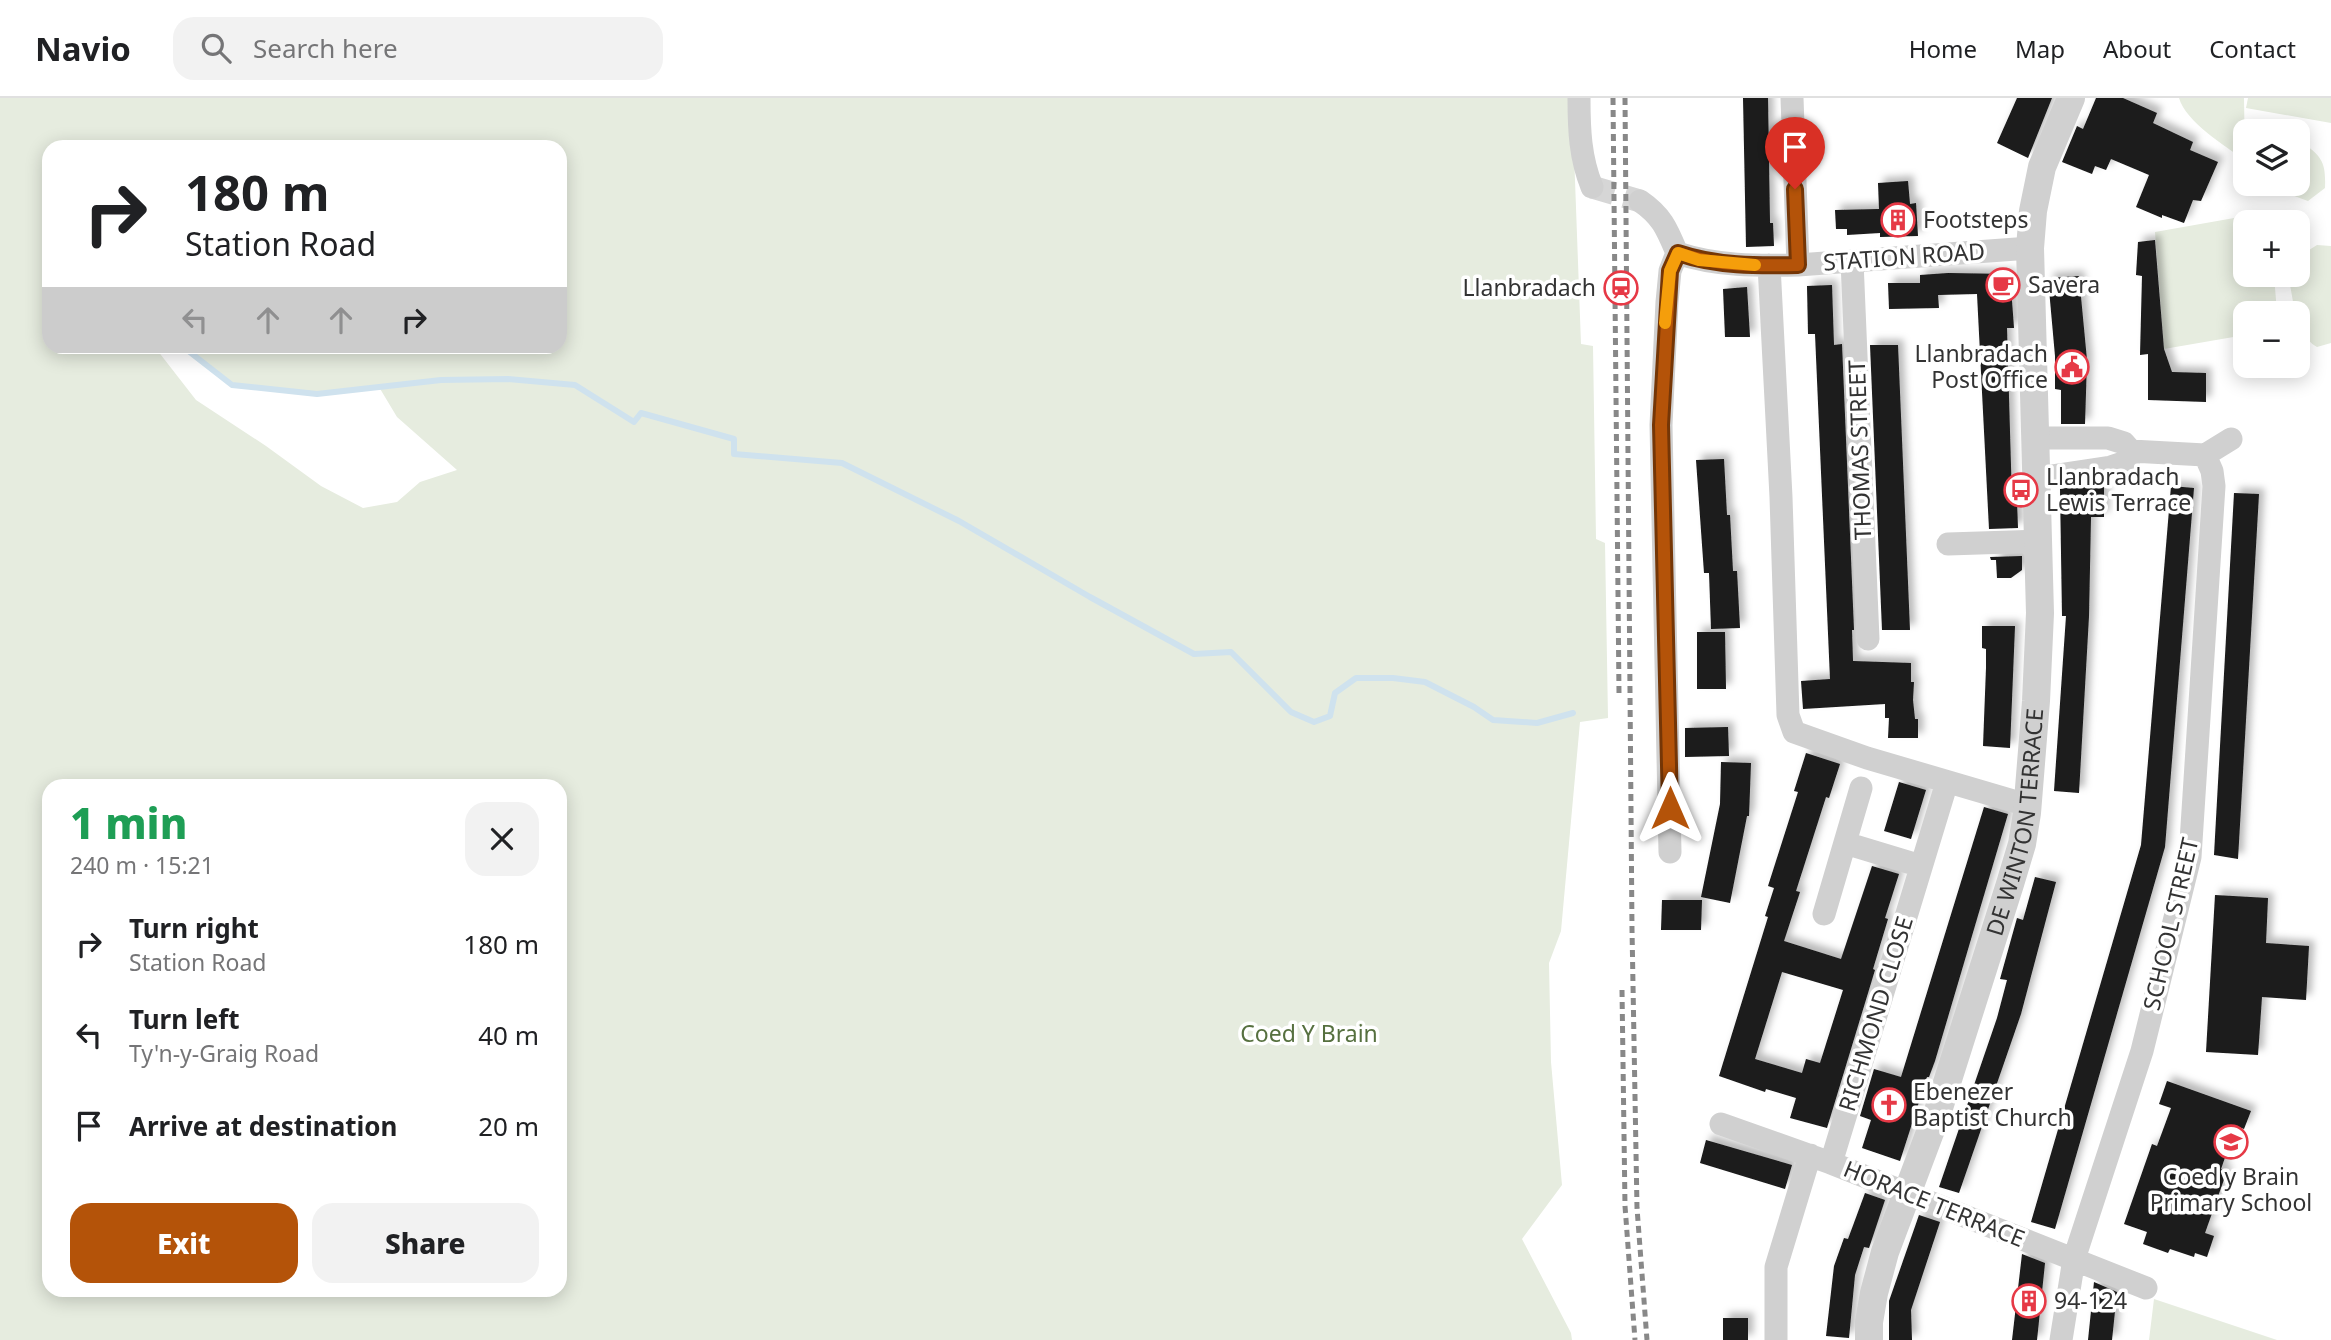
<!DOCTYPE html>
<html lang="en">
<head>
<meta charset="utf-8">
<style>
	:root { --surface:#fff; --page:#f2f2f2; --text:#202124; --muted:#757577; --line:#e0e0e0; --accent:#b45309 }
	body { margin:0; font-family:"Noto Sans",sans-serif; background:var(--page); color:var(--text); height:100vh; display:flex; flex-direction:column; font-size:26px; white-space:nowrap }
	* { box-sizing:border-box; margin:0 }
	p { font-size:23px; color:var(--muted) }
	.icon { flex:none; width:38px; height:38px; fill:none; stroke:currentColor; stroke-width:2; stroke-linecap:round; stroke-linejoin:round }
	.map { position:relative; flex:1; overflow:hidden }
	.details { position:absolute; left:42px; top:681px; width:525px; height:518px; display:flex; flex-direction:column; background:var(--surface); border-radius:21px; box-shadow:0 4px 18px #0003 }
	.details>* { flex:none }
	.guide { position:absolute; left:42px; top:42px; width:525px; height:214px; border-radius:21px; box-shadow:0 4px 18px #0003; background:#fff; color:var(--text); overflow:hidden }
	.tools { position:absolute; left:2233px; top:21px; display:grid; gap:14px }
	.tools a { display:grid; place-items:center; width:77px; height:77px; border-radius:14px; background:var(--surface); box-shadow:0 4px 18px #0003; font-size:35px }
	.pin { position:absolute; display:grid; place-items:center; width:60px; height:60px; color:#fff; margin:-72px -30px; border-radius:50% 50% 50% 0; rotate:-45deg; box-shadow:0 0 7px #0007 }
	.pin .icon { rotate:45deg }
	.me { position:absolute; width:77px; margin:-38px; rotate:0deg; stroke-linejoin:round; filter:drop-shadow(0 0 5px #0008) }
	.turn { display:flex; align-items:center; gap:24px; height:147px; padding:0 28px; font-size:32px }
	.turn .icon { width:91px; height:91px; stroke-width:2.5 }
	.turn b { display:block; font-size:49px; line-height:60px }
	.lanes { display:flex; align-items:center; height:66px; padding:0 28px; background:#0003; justify-content:center; gap:35px; direction:ltr }
	.lanes .off { opacity:.35 }
	.round { display:grid; place-items:center; flex:none; width:74px; height:74px; border-radius:21px; background:var(--page) }
	.head { display:flex; align-items:center; justify-content:space-between; height:119px; padding:0 28px }
	h1 { font-size:42px; font-weight:800; line-height:52px; color:#1e9e55 }
	.cta { display:flex; gap:14px; margin-top:auto; padding:14px 28px }
	.cta a { flex:1; height:80px; border-radius:21px; background:var(--accent); color:#fff; font-size:28px; font-weight:800; line-height:80px; text-align:center }
	.cta a+a { background:var(--page); color:var(--text) }
	ul { padding:0; list-style:none }
	li { display:flex; align-items:center; gap:21px; height:91px; padding:0 28px }
	li div { flex:1 }
	li b { display:block; font-size:26px }
	li em { font-style:normal }
	header { display:flex; align-items:center; gap:42px; box-sizing:border-box; height:98px; padding:0 35px; background:var(--surface); border-bottom:2px solid var(--line) }
	header strong { font-size:33px }
	nav { display:flex; gap:38px; margin-inline-start:auto; font-size:24px }
	.search { width:490px; height:63px; background:var(--page); display:flex; align-items:center; gap:18px; box-sizing:border-box; padding:0 24px; border-radius:21px; color:var(--muted); font-size:26px }
	.map>svg:first-child { display:block }
	.green { fill:#e6ecdf; fill-rule:evenodd }
	.lines { fill:none; stroke-linecap:round; stroke-linejoin:round }
	.stream { stroke:#cfe2ee; stroke-width:6 }
	.building { fill:#1a1a1a; fill-rule:evenodd; filter:url(#shadow) }
	.minor-tunnel { stroke:#d6d6d6; stroke-width:23; stroke-dasharray:23 11; stroke-linecap:butt }
	.minor { stroke:#d0d0d0; stroke-width:23 }
	.tertiary { stroke:#d0d0d0; stroke-width:28 }
	.rail { stroke:#888; stroke-width:5; stroke-dasharray:7 5; stroke-linecap:butt }
	.route-casing { stroke:#753606; stroke-width:18 }
	.route { stroke:#b45309; stroke-width:12 }
	.slow { stroke:#f59e0b; stroke-width:12 }
	.labels { text-anchor:middle; stroke-width:7; stroke-linejoin:round; paint-order:stroke }
	.poi-label { font-size:23px; fill:#333; stroke:#fff; text-anchor:start }
	.street-label { font-size:23px; fill:#333; stroke:#fff }
	.park-label { font-size:23px; fill:#56703f; stroke:#fff }
</style>
</head>
<body>
<header>
<strong>Navio</strong>
<div class="search"><svg class="icon" aria-label="search" viewBox="0 0 24 24"><circle cx="10" cy="10" r="6"/><path d="M15 15l6 6"/></svg>Search here</div>
<nav><a>Home</a><a>Map</a><a>About</a><a>Contact</a></nav>
</header>
<div class="map">
<svg width="2331" height="1242" viewBox="0 0 2331 1242">
	<defs>
		<filter id="shadow"><feDropShadow dx="5.5" dy="-5.5" stdDeviation="3.5" flood-color="#0004"/></filter>
	</defs>
	<rect width="100%" height="100%" fill="#fff"/>
	<!-- green -->
	<path class="green" d="M0,0H1572L1581,246L1593,248L1596,441L1605,445L1608,620L1580,624L1561,833L1549,865L1551,964L1562,1087L1522,1141L1571,1235L1572,1242H0ZM49,49H560V248L182,249L232,287L317,296L379,289L397,319L457,372L420,384L397,404L363,410L321,388L266,348L196,302L154,248H49ZM49,688H560V1192H49Z
		M2179,0H2244L2245,62C2225,48 2186,24 2179,0Z
		M2248,0H2331V25L2246,10Z
		M2302,44C2322,59 2326,64 2325,90L2308,103L2286,95L2276,86H2298V45Z
		M2268,114L2269,124H2245V177H2274L2277,215H2245V237L2164,251L2155,134Z
		M2317,147L2331,148V245L2317,249C2305,242 2298,230 2298,215H2295L2289,181L2290,177H2298V159Z
		M2154,1201L2277,1242H2149Z"/>
	<g class="lines">
		<!-- stream -->
		<path class="stream" d="M182,248L232,287L317,296L441,282L508,281L575,287L634,324L641,315L734,341V356L842,365L959,423L1090,499L1194,556L1231,554L1291,614L1314,624L1330,618L1335,595L1356,580H1393L1425,584L1474,609L1493,622L1537,625L1573,615"/>
	</g>
	<!-- building -->
	<path class="building" d="M1743,0H1768L1770,125H1773L1774,148L1746,149Z
		M2017,0H2052L2028,60L1997,45Z
		M2096,0H2123L2157,15L2153,25L2193,44L2190,52L2218,64L2201,103L2193,102L2184,125L2162,117V120L2136,109L2149,77L2111,61L2106,72L2095,68L2092,76L2062,64L2077,28L2083,31Z
		M1908,83L1910,106L1916,105L1918,138L1880,139V135L1847,137V131H1836L1835,112L1879,111L1878,85Z
		M2155,142L2164,251L2172,274L2206,275V304L2148,302V256L2140,257L2142,178L2136,177L2138,144Z
		M1948,175L2010,176L2014,230H2007L2012,403L2017,404L2018,430L1989,431L1977,196L1938,197L1939,210L1889,211L1888,185H1920V177Z
		M2079,178L2087,262L2085,326H2061V292L2055,291V258L2048,180Z
		M1832,187L1834,247L1842,246L1854,532H1852L1853,563L1911,565V584H1914L1913,602L1915,621H1918V640H1888L1889,620H1885V606L1803,611L1801,583L1830,581L1815,236H1808L1807,188Z
		M1747,189L1750,239H1725L1723,191Z
		M1870,247H1898L1910,532H1882Z
		M1724,361L1727,417H1730L1733,473H1737L1740,530L1711,531L1709,475H1704L1696,362Z
		M2104,384V419H2091L2089,518L2079,695L2054,693L2066,518H2062L2060,391Z
		M2171,388L2194,390L2165,749L2055,1131L2031,1124L2141,747Z
		M2234,395L2259,396L2238,761L2214,757Z
		M2022,458V472L2011,480H1997L1996,462H1991L1990,459Z
		M1982,528H2015L2010,650L1983,648L1986,570V551L1982,550Z
		M1697,534H1725L1726,591H1697Z
		M1728,629L1729,658L1685,659V630Z
		M1806,655L1840,666L1829,700L1826,699L1796,793L1800,794L1784,843L1841,861L1872,768L1899,776L1885,820L1888,821L1873,871L1875,872L1827,1030L1790,1020L1796,1000L1766,991L1765,994L1719,978L1768,819L1765,818L1774,790L1768,788L1798,694L1794,693ZM1782,874L1843,892L1820,965L1806,961L1802,975L1755,961Z
		M1721,664L1751,665L1749,718H1747L1730,805L1701,799L1720,706Z
		M1899,684L1926,692L1911,741L1884,733Z
		M1984,709L2008,716L1935,963L1929,979H1927L1900,1063L1862,1050L1871,1022L1860,1018L1874,971L1901,979Z
		M2035,779L2056,784L2021,916L1959,1095L1939,1089L1997,920L2007,882L2000,881L2017,820L2023,822Z
		M2215,797L2268,800L2266,845L2309,848L2306,902L2262,899L2258,957L2206,954Z
		M1662,802H1702L1701,832H1661Z
		M2167,983L2251,1013L2244,1031L2236,1028L2221,1071L2227,1073L2205,1135L2214,1138L2207,1159L2195,1155L2194,1159L2170,1151L2168,1155L2143,1146L2147,1134L2124,1126L2152,1046L2157,1048L2171,1010L2159,1006Z
		M1706,1042L1792,1067L1785,1091L1700,1065Z
		M1865,1095L1885,1102L1869,1150L1864,1149L1855,1177L1849,1240L1826,1238L1834,1168L1844,1140L1848,1141Z
		M1919,1117L1940,1124L1911,1212L1912,1242H1889V1203Z
		M2022,1156L2045,1165L2037,1242H2012Z
		M2094,1184L2117,1194L2112,1242H2088Z
		M1723,1220H1748V1242H1723Z"/>
	<g class="lines">
		<!-- minor-tunnel -->
		<path class="minor-tunnel" d="M1592,89L1640,103"/>
		<!-- minor -->
		<path class="minor" d="M1579,0C1579,31 1580,60 1592,89
			M1792,0L1798,167
			M1640,103C1662,118 1667,131 1677,155C1716,168 1757,168 1798,167L2030,150
			M1852,163L1868,541
			M1769,167L1781,399L1788,617L1794,634L1867,660L2027,707
			M2036,340H2108L2124,345L2131,353L2205,357L2212,373L2214,388L2190,759L2142,953L2074,1161L2061,1242
			M2205,357L2231,341
			M2038,380L2111,369L2129,363L2131,353
			M1948,446L2040,443
			M1845,745L1921,768
			M1670,754L1661,327L1667,204L1670,173L1677,155
			M1824,816L1861,690
			M1721,1026L1831,1065L2146,1190
			M1831,1065L1947,684
			M1776,1242V1169L1810,1057"/>
		<!-- tertiary -->
		<path class="tertiary" id="s1" d="M1869,1242V1224L1874,1195L1885,1154L1938,1013L2010,786L2022,746L2027,715L2036,603L2040,515L2030,150L2033,113L2042,69L2071,0"/>
		<!-- rail -->
		<path class="rail" d="M1613,0L1619,595
			M1625,0L1632,831L1637,1110L1647,1242
			M1622,892L1625,1108L1635,1242"/>
	</g>
	<g class="lines">
		<defs>
			<path id="route" d="M1670,710L1661,327L1670,173L1678,155C1716,168 1757,168 1798,167L1795,91"/>
		</defs>
		<!-- route casing -->
		<use href="#route" class="route-casing"/>
		<!-- route -->
		<use href="#route" class="route"/>
		<!-- slow -->
		<path class="slow" d="M1665,225L1670,173L1678,155L1699,162L1755,167"/>
	</g>
	<!-- icons -->
	<defs>
		<symbol id="building-ring" viewBox="-11 -11 22 22"><circle r="9.5" fill="#fff" stroke="#e63946" stroke-width="1.5"/><path d="M-4-6H4V6H1V3H-1V6H-4ZM-2.5-4.3h1.7v1.8h-1.7ZM.8-4.3h1.7v1.8H.8ZM-2.5-1h1.7V.8h-1.7ZM.8-1h1.7V.8H.8Z" fill="#e63946"/></symbol>
		<symbol id="cafe-ring" viewBox="-11 -11 22 22"><circle r="9.5" fill="#fff" stroke="#e63946" stroke-width="1.5"/><path d="M-5.5-4.5H6V0H3Q3 3.5 0 3.5H-2.5Q-5.5 3.5-5.5 0ZM3-3.2v2h1.7v-2ZM-6 4.5H4V6H-6Z" fill="#e63946"/></symbol>
		<symbol id="station-ring" viewBox="-11 -11 22 22"><circle r="9.5" fill="#fff" stroke="#e63946" stroke-width="1.5"/><path d="M-3-6H3Q5-6 5-4V2Q5 4 3 4L4.5 6H3L1.5 4h-3L-3 6H-4.5L-3 4Q-5 4-5 2V-4Q-5-6-3-6ZM-3.5-4v3h7v-3ZM-3.5 1v1.5H-2V1ZM2 1v1.5H3.5V1Z" fill="#e63946"/></symbol>
		<symbol id="civic-ring" viewBox="-11 -11 22 22"><circle r="9.5" fill="#fff" stroke="#e63946" stroke-width="1.5"/><path d="M-.6-6.5H3V-4.5H.6V-3L4-1V1h2V6H-6V1h2V-1L-.6-3ZM-1.2 2.5V6h2.4V2.5Z" fill="#e63946"/></symbol>
		<symbol id="bus-ring" viewBox="-11 -11 22 22"><circle r="9.5" fill="#fff" stroke="#e63946" stroke-width="1.5"/><path d="M-5-6H5V4H4V6H2V4H-2V6H-4V4H-5ZM-3.5-4V0h7V-4ZM-3.5 1.2v1.5H-2V1.2ZM2 1.2v1.5H3.5V1.2Z" fill="#e63946"/></symbol>
		<symbol id="church-ring" viewBox="-11 -11 22 22"><circle r="9.5" fill="#fff" stroke="#e63946" stroke-width="1.5"/><path d="M-1.2-6h2.4v3.5h3.3v2.4h-3.3V6h-2.4V-.1h-3.3v-2.4h3.3Z" fill="#e63946"/></symbol>
		<symbol id="school-ring" viewBox="-11 -11 22 22"><circle r="9.5" fill="#fff" stroke="#e63946" stroke-width="1.5"/><path d="M0-5L7-2L0 1L-7-2ZM-4 1L0 2.5L4 1V4Q0 6-4 4Z" fill="#e63946"/></symbol>
	</defs>
	<g fill-rule="evenodd">
		<use href="#building-ring" x="1879" y="103" width="38" height="38"/>
		<use href="#cafe-ring" x="1984" y="168" width="38" height="38"/>
		<use href="#station-ring" x="1602" y="171" width="38" height="38"/>
		<use href="#civic-ring" x="2053" y="250" width="38" height="38"/>
		<use href="#bus-ring" x="2002" y="373" width="38" height="38"/>
		<use href="#church-ring" x="1870" y="988" width="38" height="38"/>
		<use href="#school-ring" x="2212" y="1025" width="38" height="38"/>
		<use href="#building-ring" x="2010" y="1184" width="38" height="38"/>
	</g>
	<g class="labels">
		<!-- poi labels -->
		<g class="poi-label">
			<text x="1923" y="130">Footsteps</text>
			<text x="2028" y="195">Savera</text>
			<text x="1596" y="198" text-anchor="end">Llanbradach</text>
			<text x="2048" y="264" text-anchor="end">Llanbradach<tspan x="2048" dy="26">Post Office</tspan></text>
			<text x="2046" y="387">Llanbradach<tspan x="2046" dy="26">Lewis Terrace</tspan></text>
			<text x="1913" y="1002">Ebenezer<tspan x="1913" dy="26">Baptist Church</tspan></text>
			<text x="2231" y="1087" text-anchor="middle">Coed y Brain<tspan x="2231" dy="26">Primary School</tspan></text>
			<text x="2054" y="1211">94-124</text>
		</g>
		<!-- street labels -->
		<g class="street-label">
			<text transform="translate(1904 159) rotate(-4)" y="8">STATION ROAD</text>
			<text transform="translate(1860 352) rotate(-92)" y="8">THOMAS STREET</text>
			<text dy="8" stroke="none"><textPath href="#s1" startOffset="541">DE WINTON TERRACE</textPath></text>
			<text transform="translate(2171 826) rotate(-77)" y="8">SCHOOL STREET</text>
			<text transform="translate(1876 916) rotate(-73)" y="8">RICHMOND CLOSE</text>
			<text transform="translate(1934 1106) rotate(22)" y="8">HORACE TERRACE</text>
		</g>
		<!-- park labels -->
		<g class="park-label">
			<text x="1309" y="944">Coed Y Brain</text>
		</g>
	</g>
</svg>
<div class="tools">
<a><svg class="icon" aria-label="layers" viewBox="0 0 24 24"><path d="M12 4l9 5-9 5-9-5zM3 14l9 5 9-5"/></svg></a>
<a>+</a>
<a>−</a>
</div>
<div class="pin" style="left:1795px;top:91px;background:#d93025"><svg class="icon" aria-label="arrive" viewBox="0 0 24 24"><path d="M6 21V4h12l-3 4 3 4H6"/></svg></div>
<svg class="me" style="left:1670px;top:710px" viewBox="-20 -20 40 40"><path d="M0-17L14 15 0 8-14 15z" fill="#b45309" stroke="#fff" stroke-width="4"/></svg>
<div class="guide">
<div class="turn"><svg class="icon" aria-label="right" viewBox="0 0 24 24"><path d="M7 20v-9h11M14 6l5 5-5 5"/></svg><div><b>180 m</b>Station Road</div></div>
<div class="lanes"><svg class="icon off" aria-label="left" viewBox="0 0 24 24"><path d="M17 20v-9H6M10 6l-5 5 5 5"/></svg><svg class="icon off" aria-label="ahead" viewBox="0 0 24 24"><path d="M12 20V5M6 11l6-6 6 6"/></svg><svg class="icon off" aria-label="ahead" viewBox="0 0 24 24"><path d="M12 20V5M6 11l6-6 6 6"/></svg><svg class="icon" aria-label="right" viewBox="0 0 24 24"><path d="M7 20v-9h11M14 6l5 5-5 5"/></svg></div>
</div>
<section class="details">
<div class="head"><div><h1>1 min</h1><p>240 m · 15:21</p></div><a class="round"><svg class="icon" aria-label="close" viewBox="0 0 24 24"><path d="M6 6l12 12M18 6L6 18"/></svg></a></div>
<ul>
<li><svg class="icon" aria-label="right" viewBox="0 0 24 24"><path d="M7 20v-9h11M14 6l5 5-5 5"/></svg><div><b>Turn right</b><p>Station Road</p></div><em>180 m</em></li>
<li><svg class="icon" aria-label="left" viewBox="0 0 24 24"><path d="M17 20v-9H6M10 6l-5 5 5 5"/></svg><div><b>Turn left</b><p>Ty'n-y-Graig Road</p></div><em>40 m</em></li>
<li><svg class="icon" aria-label="arrive" viewBox="0 0 24 24"><path d="M6 21V4h12l-3 4 3 4H6"/></svg><div><b>Arrive at destination</b></div><em>20 m</em></li>
</ul>
<div class="cta"><a>Exit</a><a>Share</a></div>
</section>
</div>
</body>
</html>
